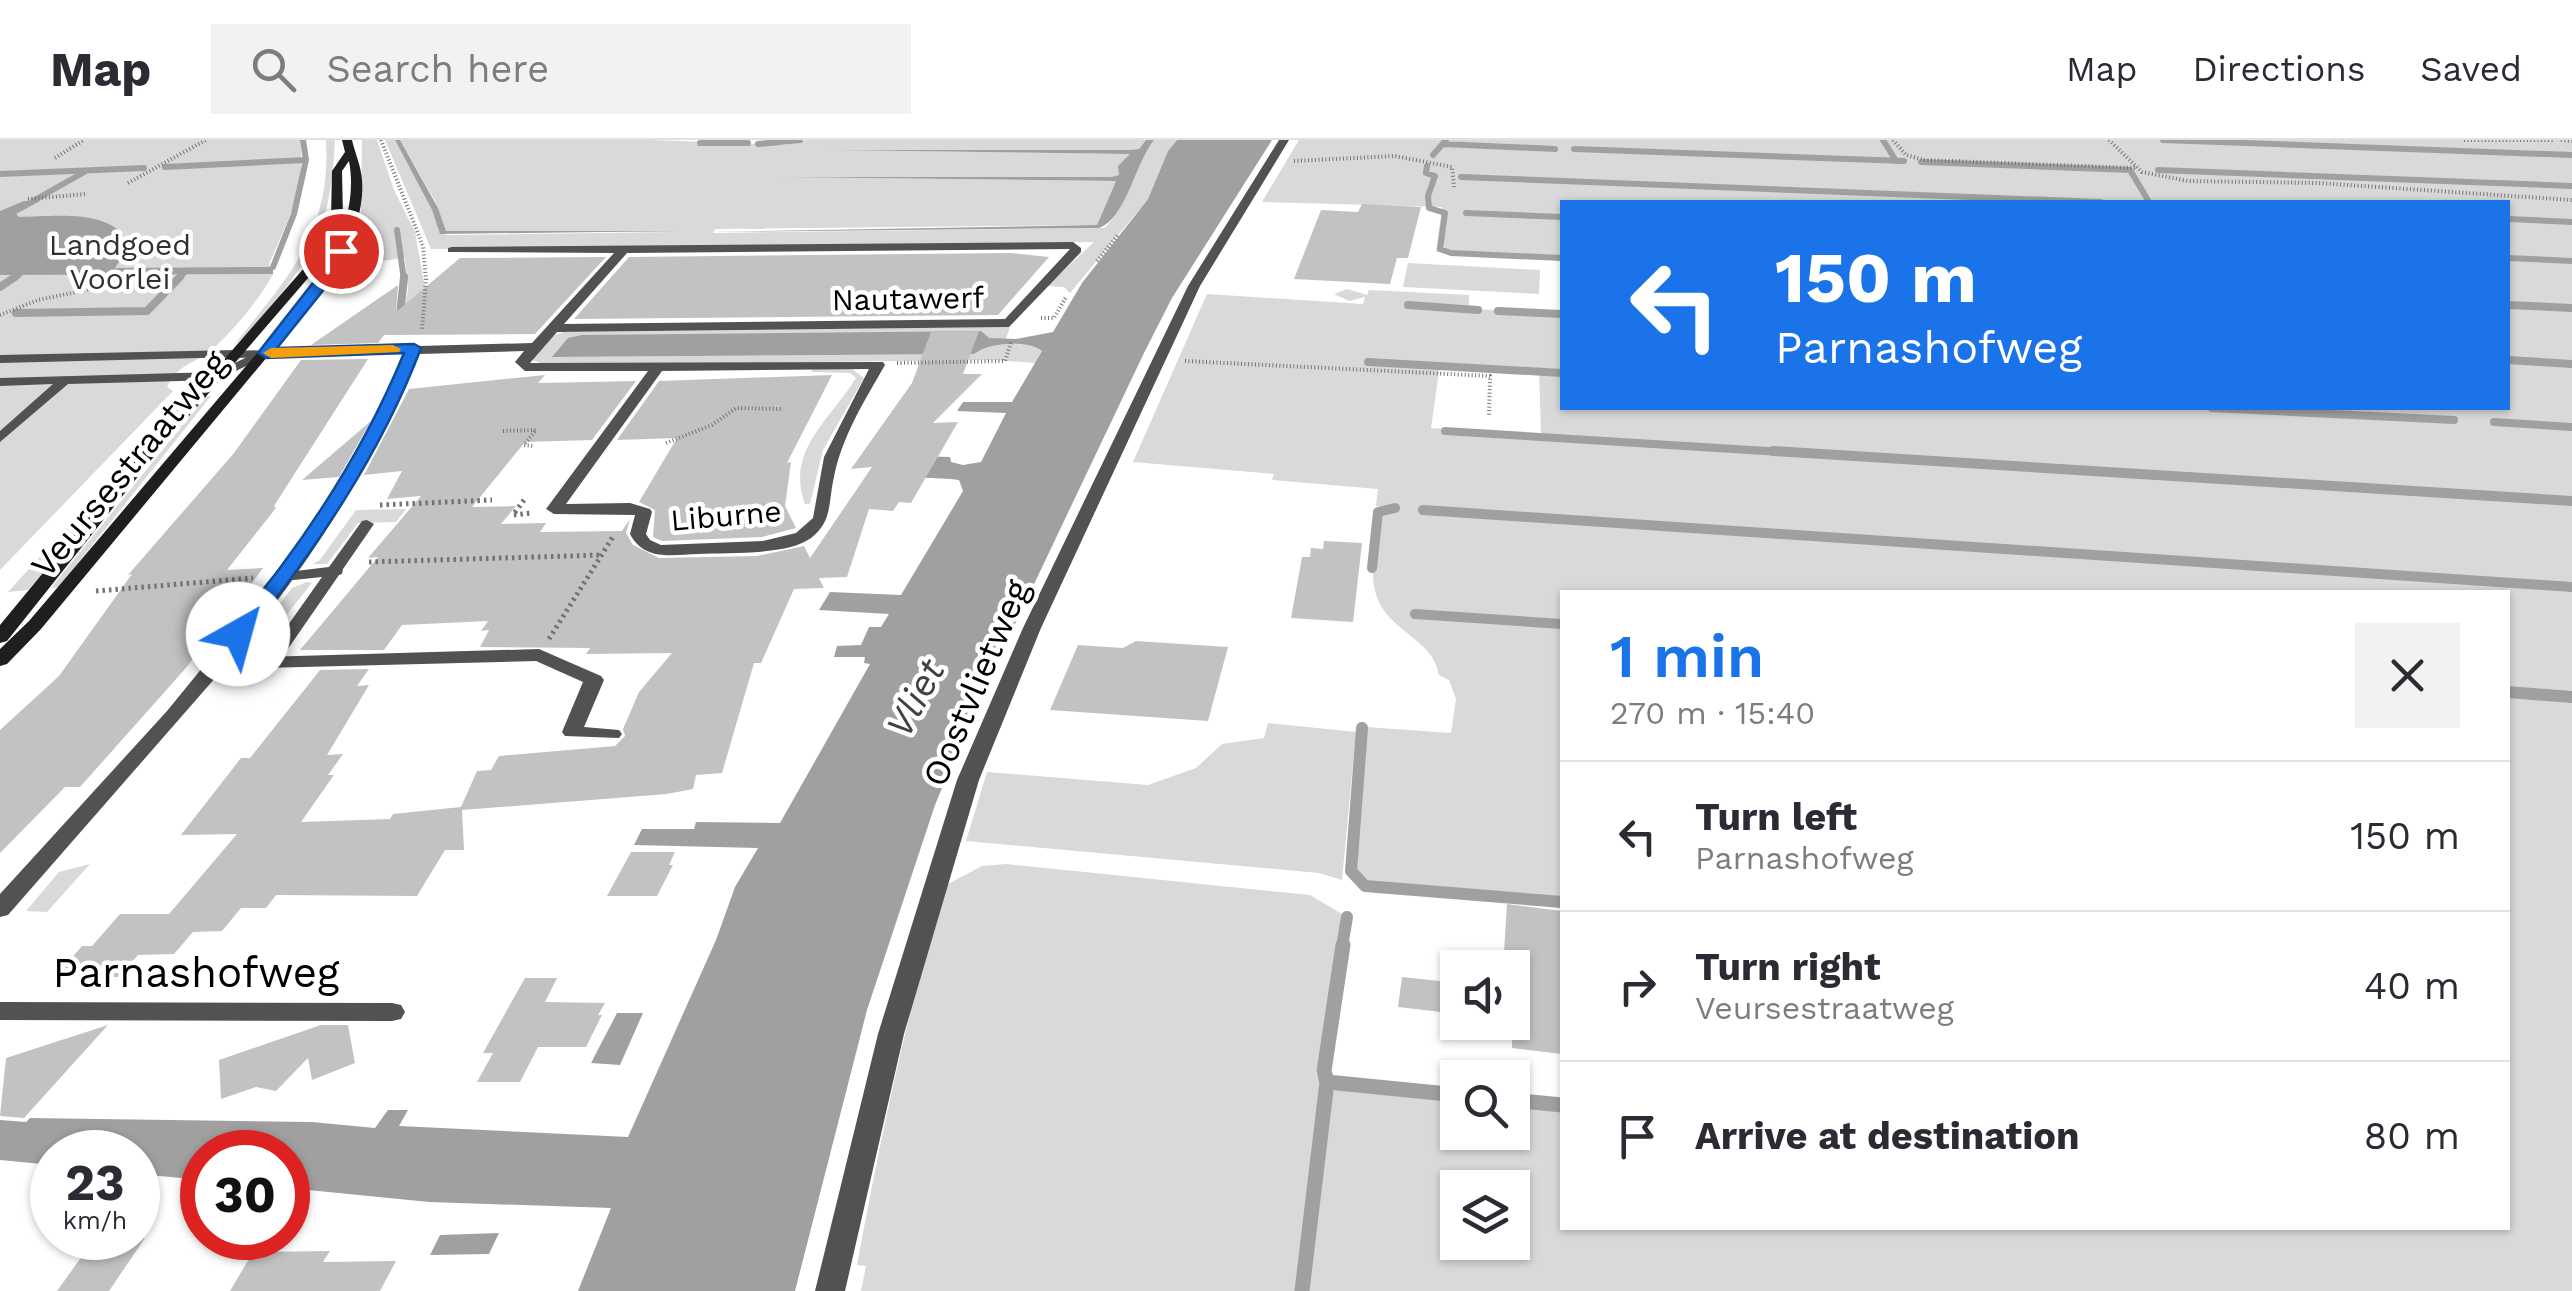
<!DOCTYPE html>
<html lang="en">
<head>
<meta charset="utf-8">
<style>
	:root { --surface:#fff; --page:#f2f2f3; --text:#2b2b33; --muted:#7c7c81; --line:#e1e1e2; --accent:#1a73e8 }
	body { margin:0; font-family:"Work Sans",sans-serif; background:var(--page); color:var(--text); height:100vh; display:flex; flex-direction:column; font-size:38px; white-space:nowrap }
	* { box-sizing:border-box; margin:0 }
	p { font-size:32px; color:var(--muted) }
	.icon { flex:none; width:55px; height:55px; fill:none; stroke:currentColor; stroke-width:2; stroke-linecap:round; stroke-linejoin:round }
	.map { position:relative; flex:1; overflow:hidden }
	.details { position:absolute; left:1560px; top:450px; width:950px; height:640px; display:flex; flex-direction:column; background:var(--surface); border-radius:0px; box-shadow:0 2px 8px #0004 }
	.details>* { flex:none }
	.hud { position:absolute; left:1560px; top:60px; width:950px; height:210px; border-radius:0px; box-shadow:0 2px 8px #0004; background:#1a73e8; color:#fff; overflow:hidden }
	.buttons { position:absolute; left:1440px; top:810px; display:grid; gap:20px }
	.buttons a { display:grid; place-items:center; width:90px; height:90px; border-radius:0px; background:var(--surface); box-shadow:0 2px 8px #0004; font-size:50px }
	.speed { position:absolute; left:30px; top:990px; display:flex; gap:20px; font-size:50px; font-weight:700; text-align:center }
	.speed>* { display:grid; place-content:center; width:130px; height:130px; border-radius:50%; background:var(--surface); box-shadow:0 2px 8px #0004; line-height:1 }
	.speed small { font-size:25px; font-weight:400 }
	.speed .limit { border:15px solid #d22; background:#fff; color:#111 }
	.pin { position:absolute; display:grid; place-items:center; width:85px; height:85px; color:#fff; margin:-42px; border:5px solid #fff; border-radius:50%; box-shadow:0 2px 10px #0007 }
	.me { position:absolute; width:110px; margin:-55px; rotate:38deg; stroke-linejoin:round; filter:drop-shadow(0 0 8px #0008) }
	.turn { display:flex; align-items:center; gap:35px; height:210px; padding:0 50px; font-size:45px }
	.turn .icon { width:130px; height:130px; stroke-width:2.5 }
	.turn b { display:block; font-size:70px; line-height:85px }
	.round { display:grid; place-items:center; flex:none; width:105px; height:105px; border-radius:0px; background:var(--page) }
	.head { display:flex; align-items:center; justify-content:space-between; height:170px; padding:0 50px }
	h1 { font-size:60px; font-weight:600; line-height:75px; color:var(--accent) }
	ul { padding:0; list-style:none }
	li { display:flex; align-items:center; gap:30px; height:150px; padding:0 50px; border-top:2px solid var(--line) }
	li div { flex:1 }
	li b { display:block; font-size:38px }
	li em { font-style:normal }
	header { display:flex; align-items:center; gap:60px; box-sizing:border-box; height:140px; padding:0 50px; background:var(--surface); border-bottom:2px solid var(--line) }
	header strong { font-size:48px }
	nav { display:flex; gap:55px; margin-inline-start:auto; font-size:35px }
	.search { width:700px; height:90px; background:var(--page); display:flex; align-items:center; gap:25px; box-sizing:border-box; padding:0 35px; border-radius:0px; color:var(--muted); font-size:38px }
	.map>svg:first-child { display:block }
	.green { fill:#d9d9d9; fill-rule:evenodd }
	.water { fill:#a0a0a0 }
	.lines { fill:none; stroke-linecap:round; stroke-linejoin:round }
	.stream-far4 { stroke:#a0a0a0; stroke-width:6 }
	.stream-far3 { stroke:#a0a0a0; stroke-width:8 }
	.stream-far2 { stroke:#a0a0a0; stroke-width:10 }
	.stream-far1 { stroke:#a0a0a0; stroke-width:12 }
	.stream { stroke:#a0a0a0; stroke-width:15 }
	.building { fill:#c2c2c2 }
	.path-far1 { stroke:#747474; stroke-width:4; stroke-dasharray:1 2.5; stroke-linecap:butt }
	.path { stroke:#747474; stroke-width:5; stroke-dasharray:2.5 4; stroke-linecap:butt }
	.service { fill:#525252; fill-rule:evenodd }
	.minor { fill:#525252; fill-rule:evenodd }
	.secondary { fill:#1f1f1f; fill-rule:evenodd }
	.route { fill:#1a73e8; stroke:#114b97; stroke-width:2.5 }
	.slow { fill:#f59e0b }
	.labels { text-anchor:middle; stroke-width:9; stroke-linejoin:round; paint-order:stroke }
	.far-park-label { font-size:30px; fill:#303030; stroke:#fff }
	.far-street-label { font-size:30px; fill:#000; stroke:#fff }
	.street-label { font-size:35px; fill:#000; stroke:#fff }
	.water-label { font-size:38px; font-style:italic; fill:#414141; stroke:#fff }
	.near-street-label { font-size:42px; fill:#000; stroke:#fff }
</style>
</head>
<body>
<header>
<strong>Map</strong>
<div class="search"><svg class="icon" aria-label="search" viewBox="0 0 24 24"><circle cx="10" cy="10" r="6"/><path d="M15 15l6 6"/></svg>Search here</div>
<nav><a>Map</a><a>Directions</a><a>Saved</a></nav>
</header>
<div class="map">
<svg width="2572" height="1151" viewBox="0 0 2572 1151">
	<rect width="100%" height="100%" fill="#fff"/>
	<!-- green -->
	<path class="green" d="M0,0H300C307,46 287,83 269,124L273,134C259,160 235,188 214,208C196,224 178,223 167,247L173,251L0,430Z
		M326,0H335C331,69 323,103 277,159C265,174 250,193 234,205C289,136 331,93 326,0Z
		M362,0H377L394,50L415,92L425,148L401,182L408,150L405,118L366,123L361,134L349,129L361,71Z
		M385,0H395L432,70L440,93L447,95L674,92L446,91L435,61L400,0H653L784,5L807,0H1146L1139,9L1128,10H830L1131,14L1119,35L1111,37H778L1116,41L1097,85L715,89L713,93L1104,88C1130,66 1132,26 1154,0H1177L1168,11L1148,59L1070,153L1064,147L1047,146L1094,102L431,109Z
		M1299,0H2572V557L2508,552V452H1562V483L1412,472L1417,476L1562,485V760L1367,743L1356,730L1367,587L1451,593L1456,559L1449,540L1439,535C1433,497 1384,491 1375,451C1369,429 1378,396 1380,373L1397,368L1376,366L1378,349L1272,340L1274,334L1133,322L1207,154L1363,164L1365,157L1349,161L1334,154L1347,149L1367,155L1369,150L1469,155V165L1407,163L1406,166L1562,173V268H2508V62H1562V118L1436,112L1442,67L1262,62ZM1440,225L1539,230L1541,294L1431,288Z
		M1408,123L1540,130L1539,154L1403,147Z
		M1010,187L1006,199H568L553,217L974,214C991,202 1024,200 1042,211L1035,223L994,220L546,225L532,220L553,196L564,192Z
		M813,229H852L864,238L823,310L810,364H805C785,311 830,280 856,238L850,233L811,232Z
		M186,256L190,257L50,426L28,450L8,452Z
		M206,256H211L59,447L51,448Z
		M406,369L396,382L358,383L327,424H313L320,420L356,370Z
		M307,442L312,443L259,509L251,517L240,515L292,448Z
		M2508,554L2572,558V1151H861L866,1126L857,1125C881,996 907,870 946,745L982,726L1006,724L1310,755L1342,774L1316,933L1327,955L1341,947L1457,959L1458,992H1512L1513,965L1562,970V1088H2508ZM1458,1048H1512V1102H1458Z
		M1268,583L1356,592L1342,740L1319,733L966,701L987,632L1148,645L1196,628L1222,604L1264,598Z
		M90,724L47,772L26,771L59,732Z"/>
	<!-- water -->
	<path class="water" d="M395,0H400L438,68L446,91H678L440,94L432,70Z
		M1146,0H1154C1135,23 1126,79 1099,88L712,92L1097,85L1116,41L776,37H1111L1119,35L1118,26L1130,14L829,10H1128L1139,9Z
		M1177,0H1272L1172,158L1144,213L976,566L935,665L867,870L795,1151H578L611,1068L429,1062L288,1048V1012H202V1040L138,1034V1012H52V1025L0,1020V980L26,982L30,978L312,982L375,988L388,970H408L399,986L628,997L716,800L735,747L758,708L634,705L642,689H694L696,682L780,683L870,524L864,523L865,517H834L837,506L861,505L869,487H881L889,474L819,470L830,452L901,455L963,351L959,340L951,339L870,335L884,315L950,317L951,322L963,325L981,322L1006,273L957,271L963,262H1012L1042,211C1025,200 991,202 974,214L552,217L568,198L582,195L981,191L989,198L1016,199L1053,192L1082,143L1148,59L1168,11Z
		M24,61H40L16,74L19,77C53,77 115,67 129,106L115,128L273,127V134L0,135V71Z
		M617,873H643L620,925L591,923Z
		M499,1093L489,1114L430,1115L440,1095Z"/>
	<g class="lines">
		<!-- stream-far4 -->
		<path class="stream-far4" d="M1883,0L1896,21
			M2163,0L2572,15
			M700,3H748
			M758,4L800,0
			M1443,4L1555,9
			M1574,9L1904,21
			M1433,15L1446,0
			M1921,22L2130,30L2149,62
			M1427,26L1426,33L1435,36L1428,56L1429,68L1445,73L1440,109L1451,113L1562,118
			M165,27L306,20L303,0
			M2158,30L2572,46
			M0,34L144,28
			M1461,37L2101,62
			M33,61L86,31
			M1466,73L1562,77
			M2508,79L2572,82
			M397,90L404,140
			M2508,118L2572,121
			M273,127L294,74L306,20
			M11,140L19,135
			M177,140L184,133"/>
		<!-- stream-far3 -->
		<path class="stream-far3" d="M0,147L15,137
			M1408,165L1478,170
			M2508,165L2572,168
			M1498,171L1562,174
			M16,173L147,171L180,137
			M400,175L404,137
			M2508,220L2572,224
			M1368,222L1562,233
			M2212,268L2454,280
			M2494,282L2572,287
			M1445,291L1814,314"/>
		<!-- stream-far2 -->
		<path class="stream-far2" d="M1773,311L2572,361
			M1423,370L2572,447
			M1372,428L1378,372L1395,368
			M1415,474L1562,484"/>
		<!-- stream-far1 -->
		<path class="stream-far1" d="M2508,552L2572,557
			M1362,588L1351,731L1365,746L1562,762
			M1342,807L1347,777"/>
		<!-- stream -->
		<path class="stream" d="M1327,942L1458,955
			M1512,960L1562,965
			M1302,1151L1327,942L1324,931L1343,805"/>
	</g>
	<!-- building -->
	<path class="building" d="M1362,64L1421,67L1408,118H1397L1390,144L1294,139L1321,70L1358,72Z
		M1010,113L1049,117L998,175L574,179L629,117Z
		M606,117L535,194L384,195L378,203L311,205L398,145L396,172L460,118Z
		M979,191L963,234H982L933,283L958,282L911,363L899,362L893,371L869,369L847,437L819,438L824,448L794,449L761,523H754L722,633L696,635L693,649L667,654L462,670L464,710H445L417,756L276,755L266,768H241L222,791L193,792L174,814L138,815L119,837H55L82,806H92L120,774H169L237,694L181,695L241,618H250L320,530L369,529L357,546L369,545L327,615L343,614L328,635H334L301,682L390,679L393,674L461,667L477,631L491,630L499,616L615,606L625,596L623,589L639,552L672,513L586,514L590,508L480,507L489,490L481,491L488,481L402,485L384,510H300L378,417L368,418L421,356L387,359L402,331L364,335L409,249L545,235L538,243L636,241L592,300L525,302L472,367L516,366L501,384L546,383L540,392L622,391L630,379L626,393L633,405L659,418L757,416L804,406L810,418L872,327L851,329L912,243L931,192Z
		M368,219L274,366L276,368L227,430L263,428L232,470L185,529L80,647H65L0,713V590L59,536L132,434L128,435L234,313L301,220Z
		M832,235L787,323L791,322L785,366L796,388L762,397L662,401L653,397L655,370L639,362L677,298L617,300L659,241Z
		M371,281L339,337L302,340Z
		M1324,401L1362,403L1353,482L1291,478L1302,417H1310L1311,408L1323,409Z
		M1136,501L1228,507L1208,581L1050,570L1078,505L1123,508Z
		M631,712H675L669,725H673L657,756H607Z
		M1507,764L1562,771V914L1512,908V828H1503Z
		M1402,837L1458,843V874L1398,867Z
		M525,838H557L545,862L605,863L598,875H602L586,907H538L520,942H477L493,913H483Z
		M108,885L24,978L0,976L6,918Z
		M321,885H348L355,923L312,940L308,918L276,951L256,947L221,959L219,920Z
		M95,1098H145L109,1151H57Z
		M330,1111L323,1122L396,1121L380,1151H230L253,1112Z"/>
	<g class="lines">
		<!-- path-far1 -->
		<path class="path-far1" d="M381,0L423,106L426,139L422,190
			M1893,0L1906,15L1924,20L2136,28
			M2109,0L2142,32L2188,41L2318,43L2572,60
			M2464,0H2554
			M2561,0L2572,1
			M55,18L84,0
			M1294,21L1395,16L1452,27L1454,47
			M128,43L206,0
			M28,59L86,54
			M1097,121L1118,95
			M0,175L38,160L154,136
			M1041,178H1054L1066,157
			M1185,221L1490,236L1489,277
			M897,223L1005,221L1011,202
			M503,291L536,290L524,305L533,306
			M666,303L712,285L736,268L781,269"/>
		<!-- path -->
		<path class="path" d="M524,360L513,375L531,373
			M380,365L492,360
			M369,422L602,415
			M96,451L253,438
			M549,499L614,395"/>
		<!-- service -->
		<path class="service" d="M236,210L240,211V217L0,223V215Z
			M262,210L272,213L218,240L68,244L0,302V291L53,244L0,246V238L216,232Z
			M367,380L374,384L343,429L342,434L339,435L276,526H264L262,522L322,437L284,441L276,436L279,433L329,427L362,381Z"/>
		<!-- minor -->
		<path class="minor" d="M1279,0H1289L1200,146L1041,488L979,640L904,894L845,1151H815L878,894L957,640L1023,488L1188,146Z
			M1073,102L1081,108V112L1009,187L557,192L530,223L883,222L885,225C865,260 842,296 834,337C828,362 833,381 811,398C787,416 727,412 698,414C671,415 644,421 630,394L635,375L554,374L546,369L648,231H525L515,222L524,211L419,214C372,326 310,424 232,518L539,509L601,536L604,540L584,587L619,590L622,594L619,598L565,596L562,592L583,542L536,521L223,529L8,775L0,777V754L167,571L283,429L331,359L374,284L405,214L236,218L229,214L231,211L532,203L614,113L448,112V108L452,107ZM1070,109L1005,179L564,184L627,113ZM869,229L824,317L813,378L796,393L763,401L661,405L650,400L646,394L652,372L650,369L630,363L566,364L662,231Z
			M0,862L392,863L401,865L405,872L401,879L392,881L0,880Z"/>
		<!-- secondary -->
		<path class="secondary" d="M342,0H352C355,13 361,26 362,40C365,75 347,110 331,140L41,489L7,524L0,526V509L29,481L320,139C340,102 357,64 349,21L342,31L343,78L321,123L152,319L7,501L0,503V485L142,313L312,119L331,78L332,31L345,12Z"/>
	</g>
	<!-- route -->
	<path class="route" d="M341,107L348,111L329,143L277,208L414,204L421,208C380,316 316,408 245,499H230L227,494C244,471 263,451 280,428C330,361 372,291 404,213L266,218L258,213Z"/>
	<!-- slow -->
	<path class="slow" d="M393,205L401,209L399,212L271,218L263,213L271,208Z"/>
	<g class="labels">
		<!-- far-park labels -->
		<g class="far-park-label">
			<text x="120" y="115">Landgoed<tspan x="120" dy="34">Voorlei</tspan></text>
		</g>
		<!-- far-street labels -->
		<g class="far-street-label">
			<text transform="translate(908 159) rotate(-1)" y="10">Nautawerf</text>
			<text transform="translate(726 376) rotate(-5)" y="10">Liburne</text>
		</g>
		<!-- street labels -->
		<g class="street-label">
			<text transform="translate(129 324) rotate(-50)" y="12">Veursestraatweg</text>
			<text transform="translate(976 543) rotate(-67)" y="12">Oostvlietweg</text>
		</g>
		<!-- water labels -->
		<g class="water-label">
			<text transform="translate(915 558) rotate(-62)" y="13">Vliet</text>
		</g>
		<!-- near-street labels -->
		<g class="near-street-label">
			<text x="196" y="847">Parnashofweg</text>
		</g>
	</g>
</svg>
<div class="buttons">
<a><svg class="icon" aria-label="sound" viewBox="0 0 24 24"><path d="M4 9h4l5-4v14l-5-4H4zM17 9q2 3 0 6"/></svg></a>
<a><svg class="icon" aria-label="search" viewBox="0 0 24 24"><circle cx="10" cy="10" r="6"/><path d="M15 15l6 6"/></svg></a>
<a><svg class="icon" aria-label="layers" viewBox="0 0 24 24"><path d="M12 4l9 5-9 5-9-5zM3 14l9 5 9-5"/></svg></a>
</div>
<div class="speed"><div>23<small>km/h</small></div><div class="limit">30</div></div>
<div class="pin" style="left:341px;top:111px;background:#d93025"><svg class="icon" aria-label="arrive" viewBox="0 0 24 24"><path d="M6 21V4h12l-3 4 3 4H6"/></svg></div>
<svg class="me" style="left:238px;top:494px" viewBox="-20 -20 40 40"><circle r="19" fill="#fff"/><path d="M0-13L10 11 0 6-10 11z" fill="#1a73e8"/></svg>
<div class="hud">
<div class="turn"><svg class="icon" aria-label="left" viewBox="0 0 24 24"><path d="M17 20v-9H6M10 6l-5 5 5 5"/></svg><div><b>150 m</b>Parnashofweg</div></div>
</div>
<section class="details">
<div class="head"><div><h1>1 min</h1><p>270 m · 15:40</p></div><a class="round"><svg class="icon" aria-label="close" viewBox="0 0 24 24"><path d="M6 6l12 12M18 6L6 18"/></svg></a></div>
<ul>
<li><svg class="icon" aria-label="left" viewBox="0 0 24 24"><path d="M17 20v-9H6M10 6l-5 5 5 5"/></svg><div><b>Turn left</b><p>Parnashofweg</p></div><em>150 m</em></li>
<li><svg class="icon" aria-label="right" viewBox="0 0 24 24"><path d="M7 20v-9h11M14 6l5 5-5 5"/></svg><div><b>Turn right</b><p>Veursestraatweg</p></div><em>40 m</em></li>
<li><svg class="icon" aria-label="arrive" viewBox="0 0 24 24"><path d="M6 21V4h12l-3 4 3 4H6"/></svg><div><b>Arrive at destination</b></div><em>80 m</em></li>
</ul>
</section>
</div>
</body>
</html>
